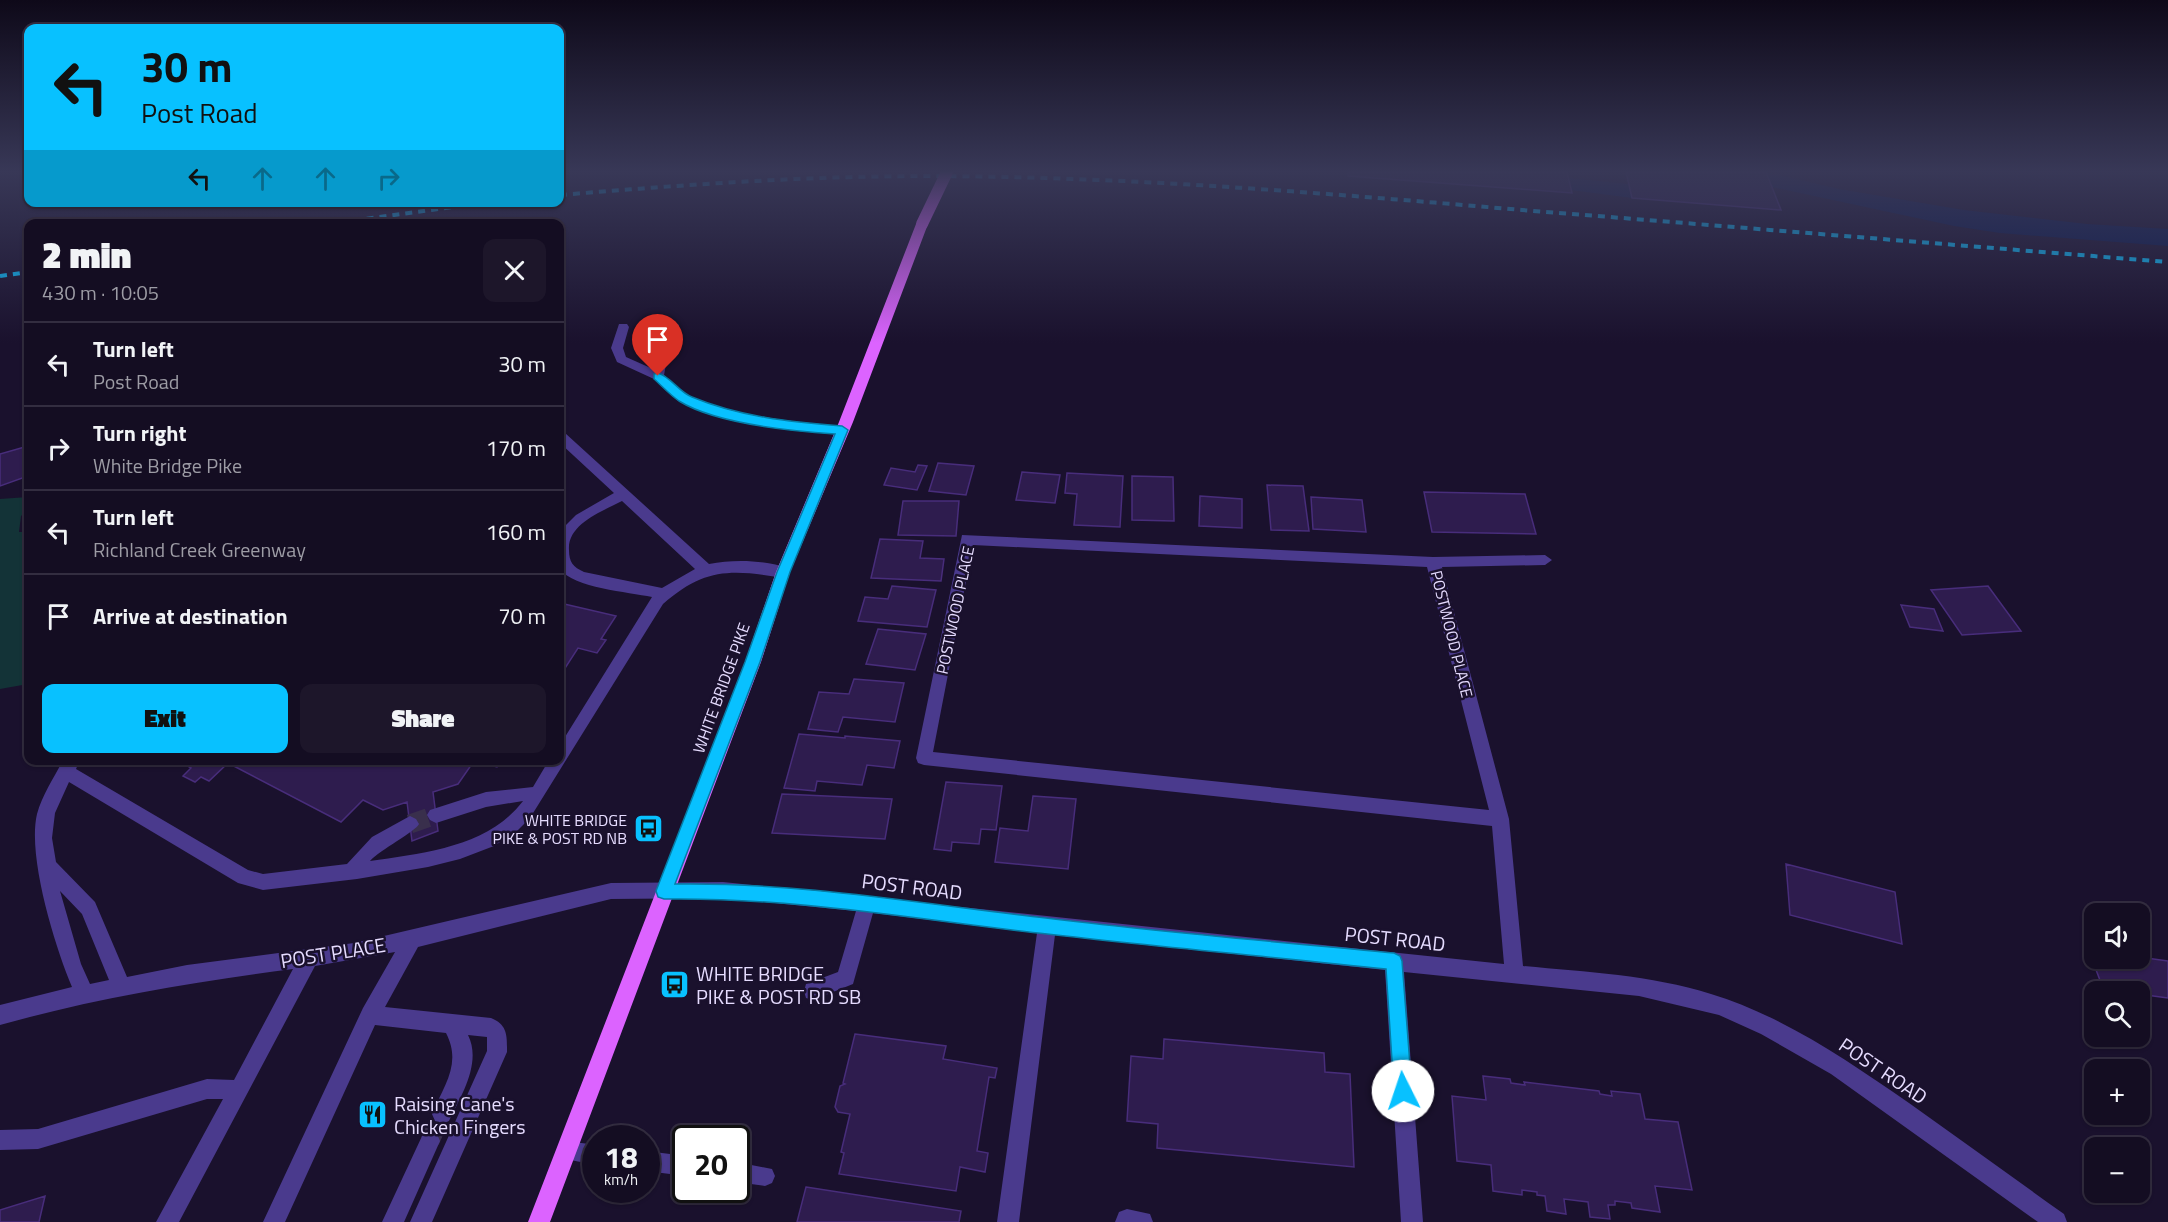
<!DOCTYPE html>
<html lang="en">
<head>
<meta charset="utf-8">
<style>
	:root { --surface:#140d22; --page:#1d162a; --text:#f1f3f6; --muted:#9d9ca5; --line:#332d40; --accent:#08c1ff }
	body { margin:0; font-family:"Titillium Web",sans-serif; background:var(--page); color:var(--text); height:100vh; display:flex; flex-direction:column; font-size:22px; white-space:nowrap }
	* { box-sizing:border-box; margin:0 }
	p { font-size:20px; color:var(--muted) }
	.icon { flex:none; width:33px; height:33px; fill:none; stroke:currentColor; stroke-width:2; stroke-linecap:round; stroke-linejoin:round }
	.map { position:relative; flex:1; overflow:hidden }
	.drawer { position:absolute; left:24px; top:219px; width:540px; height:546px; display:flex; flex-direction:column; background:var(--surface); border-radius:12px; box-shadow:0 2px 4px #0004,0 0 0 2px var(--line) }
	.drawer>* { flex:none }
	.hud { position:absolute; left:24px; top:24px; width:540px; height:183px; border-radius:12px; box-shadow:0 2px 4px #0004,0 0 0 2px var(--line); background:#08c1ff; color:#111; overflow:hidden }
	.controls { position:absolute; left:2084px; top:903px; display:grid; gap:12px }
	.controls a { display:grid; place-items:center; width:66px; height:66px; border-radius:12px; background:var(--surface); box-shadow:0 2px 4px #0004,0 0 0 2px var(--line); font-size:30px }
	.speed { position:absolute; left:582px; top:1125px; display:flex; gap:12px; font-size:30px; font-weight:700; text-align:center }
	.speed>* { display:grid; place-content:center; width:78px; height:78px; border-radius:50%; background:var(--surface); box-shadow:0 2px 4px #0004,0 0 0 2px var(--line); line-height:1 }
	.speed small { font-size:15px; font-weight:400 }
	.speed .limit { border:3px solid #111; border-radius:9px; background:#fff; color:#111 }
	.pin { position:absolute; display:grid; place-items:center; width:51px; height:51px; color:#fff; margin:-62px -26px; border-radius:50% 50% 50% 0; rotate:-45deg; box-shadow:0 0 6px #0007 }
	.pin .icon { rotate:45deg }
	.me { position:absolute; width:66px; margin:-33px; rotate:356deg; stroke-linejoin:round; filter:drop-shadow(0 0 4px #0008) }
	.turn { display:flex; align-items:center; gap:21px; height:126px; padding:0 18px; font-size:27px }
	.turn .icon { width:78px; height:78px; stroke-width:2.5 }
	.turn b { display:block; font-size:42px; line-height:51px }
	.lanes { display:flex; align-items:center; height:57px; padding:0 18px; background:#0003; justify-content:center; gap:30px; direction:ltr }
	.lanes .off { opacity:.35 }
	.round { display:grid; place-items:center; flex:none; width:63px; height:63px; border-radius:12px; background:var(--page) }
	.summary { display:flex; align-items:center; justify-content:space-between; height:102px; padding:0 18px }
	h1 { font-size:36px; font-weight:800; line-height:45px }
	.cta { display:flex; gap:12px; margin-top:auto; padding:12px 18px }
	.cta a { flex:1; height:69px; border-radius:12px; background:var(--accent); color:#111; font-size:24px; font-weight:800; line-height:69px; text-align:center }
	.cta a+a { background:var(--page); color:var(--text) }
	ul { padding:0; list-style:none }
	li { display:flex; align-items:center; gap:18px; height:84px; padding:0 18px; border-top:2px solid var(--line) }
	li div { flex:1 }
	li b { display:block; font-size:22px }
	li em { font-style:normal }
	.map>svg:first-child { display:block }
	.green { fill:#133337 }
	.water { fill:#09184d }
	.building { fill:#2e1c4e; stroke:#482d7b; stroke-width:1.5 }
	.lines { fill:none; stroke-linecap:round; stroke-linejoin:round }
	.minor-tunnel { stroke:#392f4c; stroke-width:19; stroke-dasharray:19 10; stroke-linecap:butt }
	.minor { fill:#4a3a8d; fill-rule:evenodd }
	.major { fill:#dc63ff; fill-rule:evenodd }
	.rail { stroke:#08c1ff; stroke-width:4; stroke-dasharray:7 6; stroke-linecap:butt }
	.major-bridge { stroke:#dc63ff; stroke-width:12 }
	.route { fill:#08c1ff; stroke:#057da6; stroke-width:1.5 }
	.labels { text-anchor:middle; stroke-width:5; stroke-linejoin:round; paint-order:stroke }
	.street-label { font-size:16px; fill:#e6dcff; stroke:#1a112d }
	.poi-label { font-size:16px; fill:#e6dcff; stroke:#1a112d; text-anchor:end }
	.near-street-label { font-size:20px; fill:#e6dcff; stroke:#1a112d }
	.near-poi-label { font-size:20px; fill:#e6dcff; stroke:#1a112d; text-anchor:start }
</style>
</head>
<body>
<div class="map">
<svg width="2168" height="1222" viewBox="0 0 2168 1222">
	<rect width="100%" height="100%" fill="#1a112d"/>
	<!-- green -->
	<path class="green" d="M28,497V509L21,516L19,532H28V684L0,689V499Z"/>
	<!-- water -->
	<path class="water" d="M1766,172L1839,189L1964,210L2087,224L2168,229V246L2000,233L1954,226L1772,187Z
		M1569,178L1628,184L1632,198L1571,190Z"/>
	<!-- building -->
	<path class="building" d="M1348,172H1567L1572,193L1348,176Z
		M1626,172H1766L1781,210L1632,198Z
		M28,446V476L0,486V454Z
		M938,463L974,466L966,495L929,491Z
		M918,465L927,466L917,490L884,485L891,468L915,472Z
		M1022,472L1060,475L1055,503L1016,500Z
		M1067,473L1123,476L1120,527L1074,525L1077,494L1065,493Z
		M1132,476L1173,477L1174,521L1132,520Z
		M1267,485L1303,486L1309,531L1271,530Z
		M1424,492L1525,494L1536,534L1432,532Z
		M1200,496L1242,499V528L1199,526Z
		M1311,497L1362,500L1366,532L1313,529Z
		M903,501H959L956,536L898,535Z
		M880,539L923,541L920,558L944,559L941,581L871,578Z
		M892,586L936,590L927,627L858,621L865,597L888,599Z
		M1988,586L2021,631L1962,635L1931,590Z
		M560,603L616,616L601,639L606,640L597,653L578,648L560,676Z
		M1901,605L1934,609L1943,631L1910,627Z
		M878,629L926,634L915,670L866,664Z
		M854,679L904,683L895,722L843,717L838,732L808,729L819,692L849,694Z
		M799,734L845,738V736L900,741L894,768L867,765L862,785L817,781L815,791L784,788Z
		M178,760H502L497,767L474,761L458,784L433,792L438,831L412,841L407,802L383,810L363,800L341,822L228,763L209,781L201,777L195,782L183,776L191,768Z
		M946,782L1002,786L996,830L981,829L979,844L952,842L951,851L934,849Z
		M782,794L892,799L885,839L772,833Z
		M1033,796L1076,799L1068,869L995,862L1000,828L1028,831Z
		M1786,864L1895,892L1902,944L1790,915Z
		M2088,949L2094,950V958L2139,957L2168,961V998L2139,994V992L2103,988Z
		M855,1034L946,1046L943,1059L997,1068L995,1078L989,1077L977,1151L988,1153L985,1172L960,1167L956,1191L839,1174L844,1153L841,1152L850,1114L838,1112L835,1107L840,1086L845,1084L843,1083Z
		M1164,1039L1324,1053L1325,1072L1350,1074L1354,1167L1157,1148L1158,1124L1127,1121L1131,1056L1163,1059Z
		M1483,1076L1510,1079L1511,1083L1525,1085L1524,1082L1599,1091L1600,1094L1612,1096L1611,1091L1640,1094L1645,1119L1678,1122L1692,1190L1655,1186L1660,1212L1632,1208L1631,1203L1615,1201V1205H1608L1610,1219L1590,1217L1588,1202L1564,1199L1566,1214L1547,1211L1545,1196L1537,1195V1192L1522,1190V1195L1493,1191L1491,1165L1457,1161L1452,1096L1486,1100Z
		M806,1187L961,1211L959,1222H797Z
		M45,1196L39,1222H0V1210Z"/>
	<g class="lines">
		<!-- minor-tunnel -->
		<path class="minor-tunnel" d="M410,824L436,815
			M430,1141L442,1114"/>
		<!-- minor -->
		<path class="minor" d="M673,321L679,325L667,359L664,375C672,382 680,391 689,396C732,419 794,422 842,427L847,428L849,431L847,434L790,430L711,415L678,401L654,379L617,362L611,348L619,324H627L629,327L623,348L626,357L653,369L667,325Z
			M560,431L565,433L709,564C734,559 764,560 788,568L790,572L788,576L783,578C731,569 704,568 663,604L530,818L516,832L494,846L460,859L428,867L357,879L263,890L238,883L69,782L55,813L52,838L56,862L95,902L127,977L187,965L354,943L611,883L723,882L1504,964L1492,826L924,765L918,763L916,758L962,535L1433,557L1545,555L1552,560L1545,565L1442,567L1509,819L1523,966C1586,972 1650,975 1711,994C1783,1016 1847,1060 1909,1103C1961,1140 2012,1177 2064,1214L2067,1222H2038L1831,1074L1761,1034L1719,1015L1639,996L1404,972L1423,1222H1401L1385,970L1055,935L1019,1222H997L1037,933L873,913L853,984L813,1000L806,998L804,991L806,984L838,972L856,911L723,898L611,899L418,947L385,1007L491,1018C508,1025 507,1036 507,1052L432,1222H410L487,1051V1037L468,1035C482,1063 461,1096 449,1121L442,1124L435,1121L432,1114C444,1085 462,1064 446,1033L375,1025L285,1222H263L363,1008L395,952L315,966L179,1222H156L223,1099H207L38,1149L0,1150V1130L38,1129L207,1079L234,1080L293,969C194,982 96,998 0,1025V1005L72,987C55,947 27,856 37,814C42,795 55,776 63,760H80L76,769L248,870L263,874L347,864L372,837L410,816L416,819L419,824C416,831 380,850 370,861C424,853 488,847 523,801L486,807L436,823L430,820L427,815L430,810L486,792L533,787L549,760H560V745L652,597C628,592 574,588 560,569V531L576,515L614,493L560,443ZM622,501L695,569L662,588L584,572C573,567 569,562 569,550C567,524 603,511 622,501ZM973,545L1427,567L1489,810L933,752ZM60,891L82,914L109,980L90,984L81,964Z
			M430,1131L437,1134L440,1141L404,1222H382L423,1134Z
			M567,1141L596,1145V1165L560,1158L557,1151L560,1144Z
			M646,1151L686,1156V1176L646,1171Z
			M736,1162L772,1169L775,1176L772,1183L765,1186L736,1182Z
			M1127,1209L1150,1214L1153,1222H1115L1119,1212Z"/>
		<!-- major -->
		<path class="major" d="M922,221L928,224L853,422L790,572L761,662L550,1222H528L745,662L776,572L839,422L916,224Z"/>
		<!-- rail -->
		<path class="rail" d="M560,195C681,185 802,176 924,176C1124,176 1323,193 1522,210C1737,227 1953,245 2168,262
			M328,224L489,202
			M0,276L28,272"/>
		<!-- major-bridge -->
		<path class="major-bridge" d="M922,224L947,172"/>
	</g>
	<!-- sky -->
	<linearGradient id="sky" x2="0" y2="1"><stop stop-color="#0e0919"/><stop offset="0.5" stop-color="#383857"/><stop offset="1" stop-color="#383857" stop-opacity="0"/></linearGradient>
	<rect width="2168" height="343" fill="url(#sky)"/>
	<!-- route -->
	<path class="route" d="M658,373C671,377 679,392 692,397C740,417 791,422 842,426L848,430L790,572L760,662L675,884C799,882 923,904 1046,918C1161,932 1278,942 1394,953L1400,956L1402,961L1412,1091L1410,1097L1403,1100L1397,1097L1394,1091L1386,969C1273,957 1160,947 1047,934C920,920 793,897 664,899L658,897L656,891L745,662L777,572L835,434C791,431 716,424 679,401C670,395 662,386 654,379V374Z"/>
	<!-- icons -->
	<defs>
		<symbol id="bus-square" viewBox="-11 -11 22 22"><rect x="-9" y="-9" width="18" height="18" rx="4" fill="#08c1ff" stroke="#1a112d"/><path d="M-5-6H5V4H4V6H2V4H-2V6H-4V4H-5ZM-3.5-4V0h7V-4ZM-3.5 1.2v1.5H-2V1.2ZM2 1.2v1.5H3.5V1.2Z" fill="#111"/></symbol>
		<symbol id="restaurant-square" viewBox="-11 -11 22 22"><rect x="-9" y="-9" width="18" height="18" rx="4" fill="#08c1ff" stroke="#1a112d"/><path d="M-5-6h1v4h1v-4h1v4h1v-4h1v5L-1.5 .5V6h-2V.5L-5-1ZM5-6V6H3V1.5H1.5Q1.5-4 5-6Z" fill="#111"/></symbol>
	</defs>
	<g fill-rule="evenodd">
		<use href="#bus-square" x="632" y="812" width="33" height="33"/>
		<use href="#bus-square" x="658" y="968" width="33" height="33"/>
		<use href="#restaurant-square" x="356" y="1098" width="33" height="33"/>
	</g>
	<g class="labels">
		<!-- street labels -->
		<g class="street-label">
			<text transform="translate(955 610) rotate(-78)" y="6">POSTWOOD PLACE</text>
			<text transform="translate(1452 634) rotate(76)" y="6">POSTWOOD PLACE</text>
			<text transform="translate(721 688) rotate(-70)" y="6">WHITE BRIDGE PIKE</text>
		</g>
		<!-- poi labels -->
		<g class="poi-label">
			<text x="627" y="826">WHITE BRIDGE<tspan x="627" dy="18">PIKE &amp; POST RD NB</tspan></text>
		</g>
		<!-- near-street labels -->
		<g class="near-street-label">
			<text transform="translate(912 887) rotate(7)" y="7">POST ROAD</text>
			<text transform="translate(1395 939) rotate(6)" y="7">POST ROAD</text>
			<text transform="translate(333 953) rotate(-9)" y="7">POST PLACE</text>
			<text transform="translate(1883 1071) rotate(34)" y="7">POST ROAD</text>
		</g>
		<!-- near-poi labels -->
		<g class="near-poi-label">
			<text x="696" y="981">WHITE BRIDGE<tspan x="696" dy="23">PIKE &amp; POST RD SB</tspan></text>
			<text x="394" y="1111">Raising Cane's<tspan x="394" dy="23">Chicken Fingers</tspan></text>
		</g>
	</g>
</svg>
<div class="controls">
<a><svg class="icon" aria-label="sound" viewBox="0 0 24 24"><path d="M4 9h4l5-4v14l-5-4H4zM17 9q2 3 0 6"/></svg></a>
<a><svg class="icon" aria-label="search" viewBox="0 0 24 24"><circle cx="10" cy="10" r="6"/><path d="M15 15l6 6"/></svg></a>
<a>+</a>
<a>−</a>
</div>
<div class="speed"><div>18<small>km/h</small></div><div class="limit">20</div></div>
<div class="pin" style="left:658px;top:376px;background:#d93025"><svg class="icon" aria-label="arrive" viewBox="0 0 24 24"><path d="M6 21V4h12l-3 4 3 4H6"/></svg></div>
<svg class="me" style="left:1403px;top:1091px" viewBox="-20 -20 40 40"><circle r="19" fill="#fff"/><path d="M0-13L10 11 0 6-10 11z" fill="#08c1ff"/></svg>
<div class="hud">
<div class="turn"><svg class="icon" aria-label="left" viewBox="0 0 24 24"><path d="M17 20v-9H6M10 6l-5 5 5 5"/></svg><div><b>30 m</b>Post Road</div></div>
<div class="lanes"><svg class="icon" aria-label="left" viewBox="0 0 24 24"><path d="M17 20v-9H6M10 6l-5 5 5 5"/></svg><svg class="icon off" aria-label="ahead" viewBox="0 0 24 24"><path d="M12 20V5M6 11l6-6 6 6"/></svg><svg class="icon off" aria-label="ahead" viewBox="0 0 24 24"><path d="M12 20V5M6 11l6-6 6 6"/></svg><svg class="icon off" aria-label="right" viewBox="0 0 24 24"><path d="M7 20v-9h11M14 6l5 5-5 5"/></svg></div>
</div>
<section class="drawer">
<div class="summary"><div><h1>2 min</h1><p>430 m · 10:05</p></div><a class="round"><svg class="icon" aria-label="close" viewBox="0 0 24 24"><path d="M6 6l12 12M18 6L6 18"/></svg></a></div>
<ul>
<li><svg class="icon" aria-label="left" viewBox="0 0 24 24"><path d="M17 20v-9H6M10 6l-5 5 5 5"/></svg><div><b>Turn left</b><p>Post Road</p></div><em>30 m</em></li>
<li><svg class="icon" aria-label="right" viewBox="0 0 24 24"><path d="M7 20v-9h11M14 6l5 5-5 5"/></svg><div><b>Turn right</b><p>White Bridge Pike</p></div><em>170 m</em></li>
<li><svg class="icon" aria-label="left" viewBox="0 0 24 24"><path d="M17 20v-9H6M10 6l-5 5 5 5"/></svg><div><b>Turn left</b><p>Richland Creek Greenway</p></div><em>160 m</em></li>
<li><svg class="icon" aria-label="arrive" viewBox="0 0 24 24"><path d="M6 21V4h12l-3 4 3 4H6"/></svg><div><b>Arrive at destination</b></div><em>70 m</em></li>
</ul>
<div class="cta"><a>Exit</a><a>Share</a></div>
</section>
</div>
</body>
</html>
